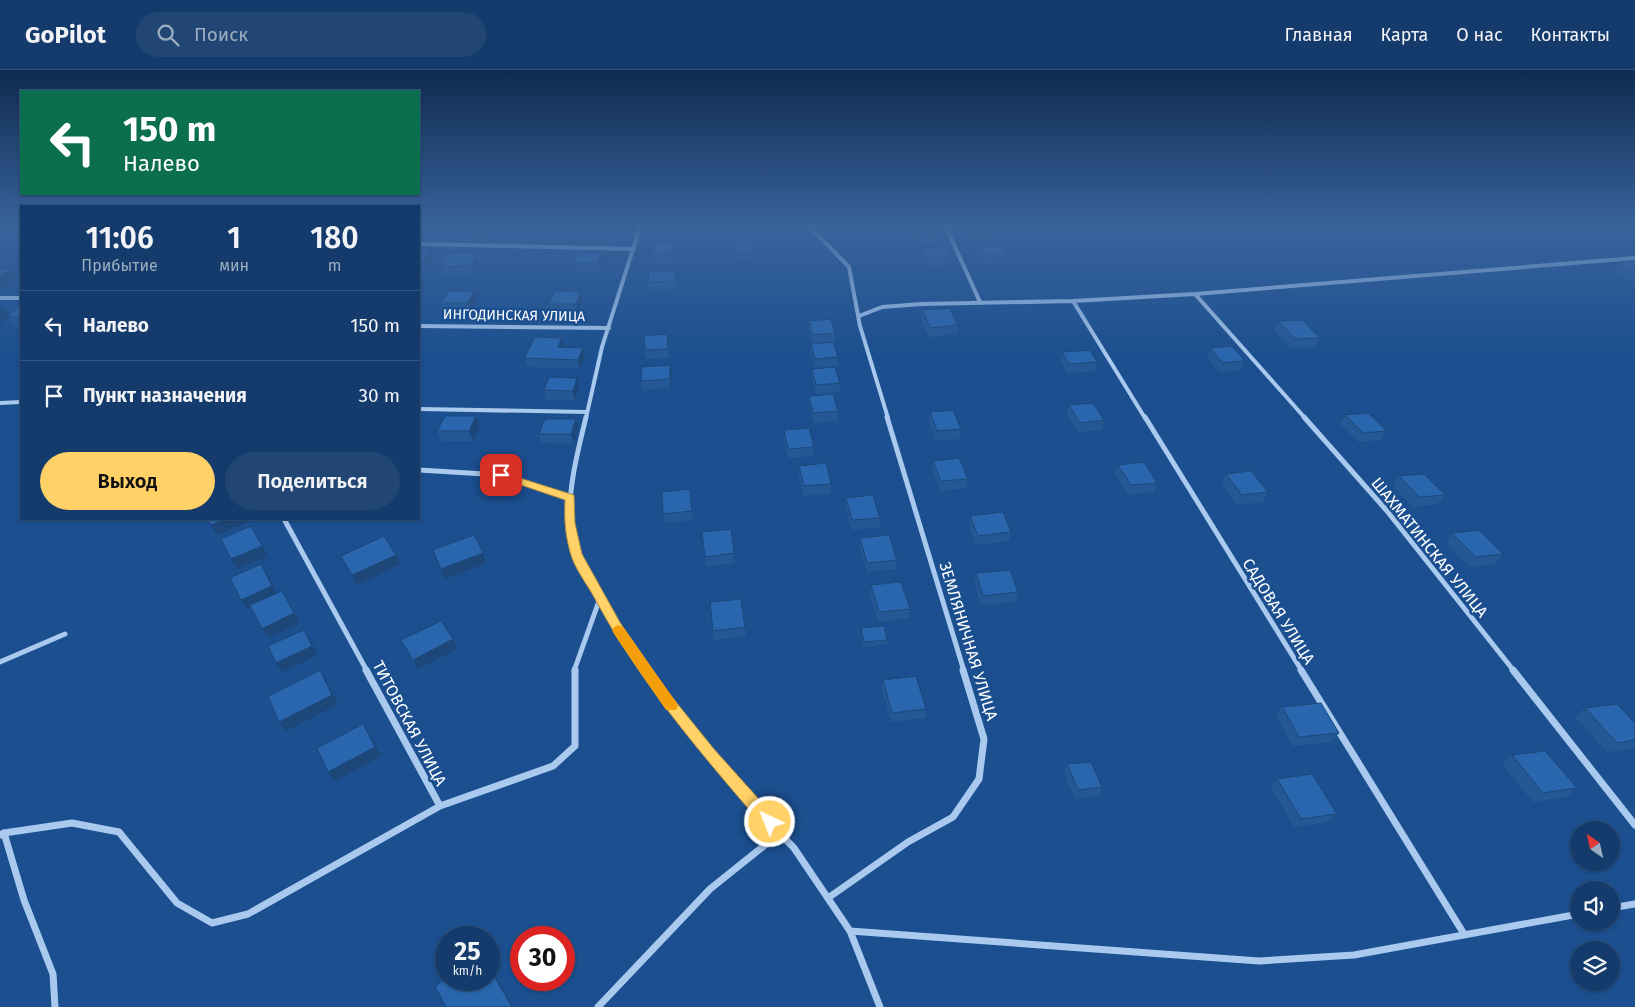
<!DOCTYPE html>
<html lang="ru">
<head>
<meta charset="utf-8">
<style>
	:root { --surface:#143b6b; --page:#214673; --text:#f1f3f6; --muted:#9dadc1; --line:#33557e; --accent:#ffd166 }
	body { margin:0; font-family:"Fira Sans",sans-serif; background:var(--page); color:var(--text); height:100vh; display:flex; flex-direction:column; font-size:19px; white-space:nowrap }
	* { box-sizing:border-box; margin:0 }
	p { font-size:16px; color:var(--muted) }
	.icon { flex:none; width:28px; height:28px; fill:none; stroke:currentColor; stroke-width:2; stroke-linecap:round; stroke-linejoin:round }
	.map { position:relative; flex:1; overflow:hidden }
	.drawer { position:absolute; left:20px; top:135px; width:400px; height:315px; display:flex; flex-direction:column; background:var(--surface); border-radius:0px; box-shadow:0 1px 4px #0004,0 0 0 1px var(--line) }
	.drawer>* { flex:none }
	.hud { position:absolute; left:20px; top:20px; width:400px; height:105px; border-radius:0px; box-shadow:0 1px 4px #0004,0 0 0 1px var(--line); background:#0b6e4f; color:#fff; overflow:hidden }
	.needle { width:32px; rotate:326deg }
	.tools { position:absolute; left:1570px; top:751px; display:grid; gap:10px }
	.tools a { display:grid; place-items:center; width:50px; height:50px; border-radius:50%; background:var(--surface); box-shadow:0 1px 4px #0004,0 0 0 1px var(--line); font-size:25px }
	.speed { position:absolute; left:435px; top:856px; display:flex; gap:10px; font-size:25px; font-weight:700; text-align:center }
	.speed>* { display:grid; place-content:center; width:65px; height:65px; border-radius:50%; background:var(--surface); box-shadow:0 1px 4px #0004,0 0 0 1px var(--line); line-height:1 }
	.speed small { font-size:12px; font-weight:400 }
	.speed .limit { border:8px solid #d22; background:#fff; color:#111 }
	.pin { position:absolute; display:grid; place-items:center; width:42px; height:42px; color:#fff; margin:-21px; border-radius:10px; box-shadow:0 2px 8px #0006 }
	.me { position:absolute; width:55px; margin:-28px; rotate:317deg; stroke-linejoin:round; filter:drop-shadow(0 0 4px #0008) }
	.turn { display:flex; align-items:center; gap:18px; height:105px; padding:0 20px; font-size:22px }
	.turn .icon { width:65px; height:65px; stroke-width:2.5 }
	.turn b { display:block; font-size:35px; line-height:42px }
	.eta { display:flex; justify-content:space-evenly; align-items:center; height:85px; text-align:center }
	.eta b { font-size:30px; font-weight:600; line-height:35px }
	.primary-button { display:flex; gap:10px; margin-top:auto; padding:10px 20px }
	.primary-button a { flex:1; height:58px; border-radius:30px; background:var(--accent); color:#111; font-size:20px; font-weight:600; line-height:58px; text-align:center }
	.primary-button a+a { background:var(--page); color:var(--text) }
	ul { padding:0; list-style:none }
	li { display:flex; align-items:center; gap:15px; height:70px; padding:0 20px; border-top:1px solid var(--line) }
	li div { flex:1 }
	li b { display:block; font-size:19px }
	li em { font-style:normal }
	header { display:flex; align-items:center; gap:30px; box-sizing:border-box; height:70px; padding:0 25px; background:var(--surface); border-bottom:1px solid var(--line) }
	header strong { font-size:24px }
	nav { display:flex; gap:28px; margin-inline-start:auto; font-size:18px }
	.search { width:350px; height:45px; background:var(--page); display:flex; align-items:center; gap:12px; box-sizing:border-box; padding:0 18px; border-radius:28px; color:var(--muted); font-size:19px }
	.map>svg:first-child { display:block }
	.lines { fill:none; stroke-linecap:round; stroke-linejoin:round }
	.street-far2 { stroke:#a9c9ee; stroke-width:4 }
	.street-far1 { stroke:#a9c9ee; stroke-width:5 }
	.street { stroke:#a9c9ee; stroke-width:7 }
	.wall { fill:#245895 }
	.shaded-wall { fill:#1d4779 }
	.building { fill:#2a66ad; stroke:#1d4779 }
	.route { fill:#ffd166; stroke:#a68842 }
	.slow { fill:#f59e0b }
	.labels { text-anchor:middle; stroke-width:5; stroke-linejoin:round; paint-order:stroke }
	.far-street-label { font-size:14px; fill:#fff; stroke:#1b4f8f }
	.street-label { font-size:16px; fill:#fff; stroke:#1b4f8f }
</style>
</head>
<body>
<header>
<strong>GoPilot</strong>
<div class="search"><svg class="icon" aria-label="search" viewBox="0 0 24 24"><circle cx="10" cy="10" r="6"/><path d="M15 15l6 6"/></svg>Поиск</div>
<nav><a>Главная</a><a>Карта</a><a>О нас</a><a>Контакты</a></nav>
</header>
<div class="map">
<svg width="1635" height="937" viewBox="0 0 1635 937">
	<rect width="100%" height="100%" fill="#1b4f8f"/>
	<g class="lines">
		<!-- street-far2 -->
		<path class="street-far2" d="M810,157L849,197L860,256L888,348
			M946,157L980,232
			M419,174L634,179
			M1195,224L1305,348
			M0,228H21
			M1073,231L1145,348
			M859,246L882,237L921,234L1073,231L1195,224L1635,188
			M419,256L609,258
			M0,333L21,332
			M419,339L587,342
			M586,348L602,277L640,157"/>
		<!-- street-far1 -->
		<path class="street-far1" d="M586,347C578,381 568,417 570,453C572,496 621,565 646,601
			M887,347L964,601
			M1145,347L1302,601
			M1304,347L1387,441L1514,601
			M419,400L501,405L570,427
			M284,449L367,601
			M0,592L65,564
			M574,601L600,528"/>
		<!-- street -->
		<path class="street" d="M366,600L440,736L553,696L575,676V600
			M645,600L663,626L749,731L794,778L850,861L880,937
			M1301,600L1464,864
			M1513,600L1635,755
			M4,763L72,753L119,762L177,833L212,853L248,844L440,736
			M0,765L4,763L24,830L53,904L55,937
			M828,828L908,772L953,747L979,709L984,669L963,600
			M1611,838L1635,834
			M850,861L1259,891L1354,885L1579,844
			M598,937L710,819L780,763"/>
	</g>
	<!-- wall -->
	<path class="wall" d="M0,157H21V159L19,161H0Z
		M449,157H495L490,169H473L471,164L451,165Z
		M550,157H578L575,166H552Z
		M911,157L938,164V173L914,174L911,166Z
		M965,157H992L993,161L992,169L969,170L965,162Z
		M1491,157H1521L1519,161L1498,162Z
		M733,170L753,181V189L735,191Z
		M674,172L675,181L673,193H655L653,184Z
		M976,176L1005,184L1004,192L980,194L975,185Z
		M922,179L950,187L949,195L925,197L921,188Z
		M419,181H429L431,190L426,200L419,201Z
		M602,182L604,190L600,201H575L573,193Z
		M476,183L478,192L473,205L444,206L441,197Z
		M1635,191V215L1614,201L1620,192Z
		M9,199L15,208L4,220H0V208Z
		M21,203V220H20L14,211Z
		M676,209V219L650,220L648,212Z
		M477,230L470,242H444L441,233Z
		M582,231L578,243H552L549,234Z
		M21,235V256H14L8,247L3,237L9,245Z
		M922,240L958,255L957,264L929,267L921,249Z
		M809,251L835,263V272H833L838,287V296L815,298L811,283V274H813L809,260Z
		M1278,251L1320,268L1316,277L1291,279L1274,260Z
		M667,264L669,288L646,289L645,280Z
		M565,277L585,287L580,299L527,297L524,288Z
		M1210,278L1245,291L1241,301L1219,302L1207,287Z
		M1062,282L1097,292L1095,301L1067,303L1060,291Z
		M812,299L840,313V322L816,324L812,308Z
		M672,304L671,318L643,320L641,311Z
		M577,308L579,317L575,330H546L544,320Z
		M809,326L838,341V351L814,353L809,335Z
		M1069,335L1104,350L1102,360L1078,362L1067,344Z
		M930,342L961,359L960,369L936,371L929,351Z
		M1345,345L1387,361L1381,370L1358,372L1340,354Z
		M480,356L473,371H441L437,361Z
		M578,358L574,374L542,373L539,364Z
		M784,360L814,377V386L788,388L784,369Z
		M933,391L968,409L966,418L940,421L932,400Z
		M1118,395L1157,413L1154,422L1128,425L1115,404Z
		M799,396L831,414V423L804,426L799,405Z
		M1226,404L1268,422L1263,432L1237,435L1222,413Z
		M1399,406L1445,425L1438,434L1413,437L1393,416Z
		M846,428L880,448V457L852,460L845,437Z
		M691,429L693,450L665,453L663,444Z
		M970,446L1011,462L1009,471L976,475L969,455Z
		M702,462L734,483L735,493L706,496Z
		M1452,463L1503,484L1495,494L1469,497L1446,473Z
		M860,468L897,490L896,499L867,502L860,478Z
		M976,503L1018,522L1016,532L981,535L974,513Z
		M871,515L910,539L909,548L878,552L870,525Z
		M745,557L746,566L714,570L713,561Z
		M861,558L887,570V574L863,577L861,563Z
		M883,610L926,639L925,648L891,652L882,619Z
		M1282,637L1339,663L1332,672L1293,676L1276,646Z
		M1585,638L1635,653V678L1607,682L1575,647Z
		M1512,685L1577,718L1566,727L1533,732L1502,694Z
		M1067,694L1102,717L1099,726L1075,729L1064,703Z
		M1277,709L1337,744L1329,752L1294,757L1271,717Z"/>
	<!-- shaded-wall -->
	<path class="shaded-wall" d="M16,157H21V159L19,161Z
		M419,157H424L420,163L419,158Z
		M489,157H495L490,169L488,161Z
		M573,157H578L575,166L573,158Z
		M674,172L675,181L673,193L672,184Z
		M429,181L431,190L426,200L423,192Z
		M602,182L604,190L600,201L598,193Z
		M476,183L478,192L473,205L471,196Z
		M9,199L15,208L4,220L0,214V208Z
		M675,201L676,209V219L675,211Z
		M422,210L425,219L419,228V215Z
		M474,221L477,230L470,242L468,233Z
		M581,222L582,231L578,243L576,234Z
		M3,237L9,246L0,254V239Z
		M562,268L565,277H558Z
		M583,278L585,287L580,299L578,290Z
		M670,295L672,304L671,318L670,309Z
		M577,308L579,317L575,330L573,321Z
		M476,346L480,356L473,371L469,361Z
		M576,349L578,358L574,374L571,364Z
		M227,449H244L246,453L217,465L211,455Z
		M251,456L268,486L238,499L231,489Z
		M483,483L486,493L445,509L441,499Z
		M396,485L401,494L357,515L352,505Z
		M261,494L267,503L278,525L247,539L241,530Z
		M282,521L300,553L269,568L262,559Z
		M304,560L310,569L318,585L282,602L276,593Z
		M453,569L457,579L417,599L413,590Z
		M320,600L326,610L338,634L286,661L279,652Z
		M363,654L369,663L381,686L335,711L328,702Z
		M489,895L513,937H512L489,897Z"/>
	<!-- building -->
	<path class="building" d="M472,157H489L488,161H470Z
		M550,157H573L550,158Z
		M911,157H935L938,164L915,166Z
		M968,157H992L993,161L970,162Z
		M751,169L753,181L734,182L733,170Z
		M674,172L672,184H653L656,173Z
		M1000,175L1005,184L981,185L976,176Z
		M946,178L950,187L926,188L922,179Z
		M419,181H429L423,192H419Z
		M578,182H602L598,193H573Z
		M476,183L471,196L441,197L447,184Z
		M1635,191V202L1620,192Z
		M9,199L0,208V200Z
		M675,201V211L648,212L649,202Z
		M21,203V210L14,211Z
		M419,210H422L419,215Z
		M449,221H474L468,233H441Z
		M555,221L581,222L576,234H549Z
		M21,235V247H7Z
		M949,238L958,255L930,258L922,240Z
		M831,249L835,263L813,265L809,251Z
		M1302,250L1320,268L1295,269L1278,251Z
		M667,264L668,279L645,280L644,266Z
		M535,267L562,268L558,277L583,278L578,290L524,288Z
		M833,272L838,287L815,289L811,274Z
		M1232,276L1245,291L1223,293L1210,278Z
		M1090,280L1097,292L1069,294L1062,282Z
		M670,295V309L641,311L642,297Z
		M835,297L840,313L816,315L812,299Z
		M549,307L577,308L573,321L544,320Z
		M833,324L838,341L813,343L809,326Z
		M1093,333L1104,350L1080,353L1069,335Z
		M953,340L961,359L937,361L930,342Z
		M1368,343L1387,361L1363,363L1345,345Z
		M445,346H476L469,361H437Z
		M545,349H576L571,364H539Z
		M809,358L814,377L788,379L784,360Z
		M959,388L968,409L941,411L933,391Z
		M1144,392L1157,413L1131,415L1118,395Z
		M826,393L831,414L804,416L799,396Z
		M1251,401L1268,422L1242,425L1226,404Z
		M1424,404L1445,425L1419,427L1399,406Z
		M690,419L692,441L663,444L662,422Z
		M873,425L880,448L852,450L846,428Z
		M1003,442L1011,462L978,466L970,446Z
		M207,449H227L211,455Z
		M251,456L262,476L231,489L221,469Z
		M731,459L734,483L705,487L702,462Z
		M1479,460L1503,484L1476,487L1452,463Z
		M474,465L483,483L441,499L433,480Z
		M889,465L897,490L867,493L860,468Z
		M384,466L396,485L352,505L341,486Z
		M261,494L272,516L241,530L230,508Z
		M1010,500L1018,522L983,526L976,503Z
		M901,512L910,539L879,542L871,515Z
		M282,521L294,543L262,559L250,535Z
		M741,529L745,557L713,561L710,532Z
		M441,551L453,569L413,590L401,570Z
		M884,556L887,570L864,572L861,558Z
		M304,560L312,576L276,593L268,576Z
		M320,600L332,625L279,652L268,626Z
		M916,606L926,639L892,643L883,610Z
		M1321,633L1339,663L1299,667L1282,637Z
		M1617,634L1635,653V670L1617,673L1585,638Z
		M363,654L375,677L328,702L317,678Z
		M1545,681L1577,718L1543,723L1512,685Z
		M1091,692L1102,717L1078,720L1067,694Z
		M1312,704L1337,744L1301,749L1277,709Z
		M489,897L512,937H446L435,916L446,909V910H489Z"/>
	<!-- sky -->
	<linearGradient id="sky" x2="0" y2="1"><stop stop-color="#0f2b4f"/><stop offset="0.54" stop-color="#39639b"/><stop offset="1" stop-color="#39639b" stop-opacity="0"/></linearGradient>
	<rect width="1635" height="289" fill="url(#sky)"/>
	<!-- route -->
	<path class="route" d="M501,402L574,425L575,453L582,484L621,554L668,622L714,679L775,747L777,752L775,757L770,759L764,757C702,685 640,613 595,529C587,514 574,498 570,482C565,464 564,448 565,430L497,407L496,405Z"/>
	<!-- slow -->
	<path class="slow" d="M618,555L623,557L676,632L678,636L676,640H666L614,564L612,560L614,557Z"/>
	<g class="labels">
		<!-- far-street labels -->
		<g class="far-street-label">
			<text transform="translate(514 245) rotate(1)" y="5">ИНГОДИНСКАЯ УЛИЦА</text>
		</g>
		<!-- street labels -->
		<g class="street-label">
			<text transform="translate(1430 477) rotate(51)" y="6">ШАХМАТИНСКАЯ УЛИЦА</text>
			<text transform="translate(1279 541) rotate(58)" y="6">САДОВАЯ УЛИЦА</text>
			<text transform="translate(969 571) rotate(73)" y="6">ЗЕМЛЯНИЧНАЯ УЛИЦА</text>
			<text transform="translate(410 653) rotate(62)" y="6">ТИТОВСКАЯ УЛИЦА</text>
		</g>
	</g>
</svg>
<div class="tools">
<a><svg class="needle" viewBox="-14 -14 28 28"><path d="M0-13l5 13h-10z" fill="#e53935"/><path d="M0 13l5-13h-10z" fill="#9dadc1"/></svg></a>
<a><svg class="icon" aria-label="sound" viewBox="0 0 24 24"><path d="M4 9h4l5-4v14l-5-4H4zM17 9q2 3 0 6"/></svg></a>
<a><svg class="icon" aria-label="layers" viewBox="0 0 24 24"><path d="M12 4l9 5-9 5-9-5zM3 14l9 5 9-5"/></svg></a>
</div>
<div class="speed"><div>25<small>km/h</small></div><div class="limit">30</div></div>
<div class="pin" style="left:501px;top:405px;background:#d93025"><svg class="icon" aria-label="arrive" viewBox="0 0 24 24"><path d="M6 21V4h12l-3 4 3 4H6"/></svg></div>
<svg class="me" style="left:770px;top:752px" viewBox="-20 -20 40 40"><circle r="17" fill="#ffd166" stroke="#fff" stroke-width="3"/><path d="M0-11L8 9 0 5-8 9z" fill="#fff"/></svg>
<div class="hud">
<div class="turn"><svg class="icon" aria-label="left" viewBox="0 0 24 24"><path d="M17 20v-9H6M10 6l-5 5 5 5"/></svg><div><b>150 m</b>Налево</div></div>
</div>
<section class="drawer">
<div class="eta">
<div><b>11:06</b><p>Прибытие</p></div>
<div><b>1</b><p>мин</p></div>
<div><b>180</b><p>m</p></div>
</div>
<ul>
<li><svg class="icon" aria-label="left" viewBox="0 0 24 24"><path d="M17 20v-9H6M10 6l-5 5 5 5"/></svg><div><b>Налево</b></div><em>150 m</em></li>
<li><svg class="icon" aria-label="arrive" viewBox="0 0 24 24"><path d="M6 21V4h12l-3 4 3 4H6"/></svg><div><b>Пункт назначения</b></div><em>30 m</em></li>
</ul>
<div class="primary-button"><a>Выход</a><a>Поделиться</a></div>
</section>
</div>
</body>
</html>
